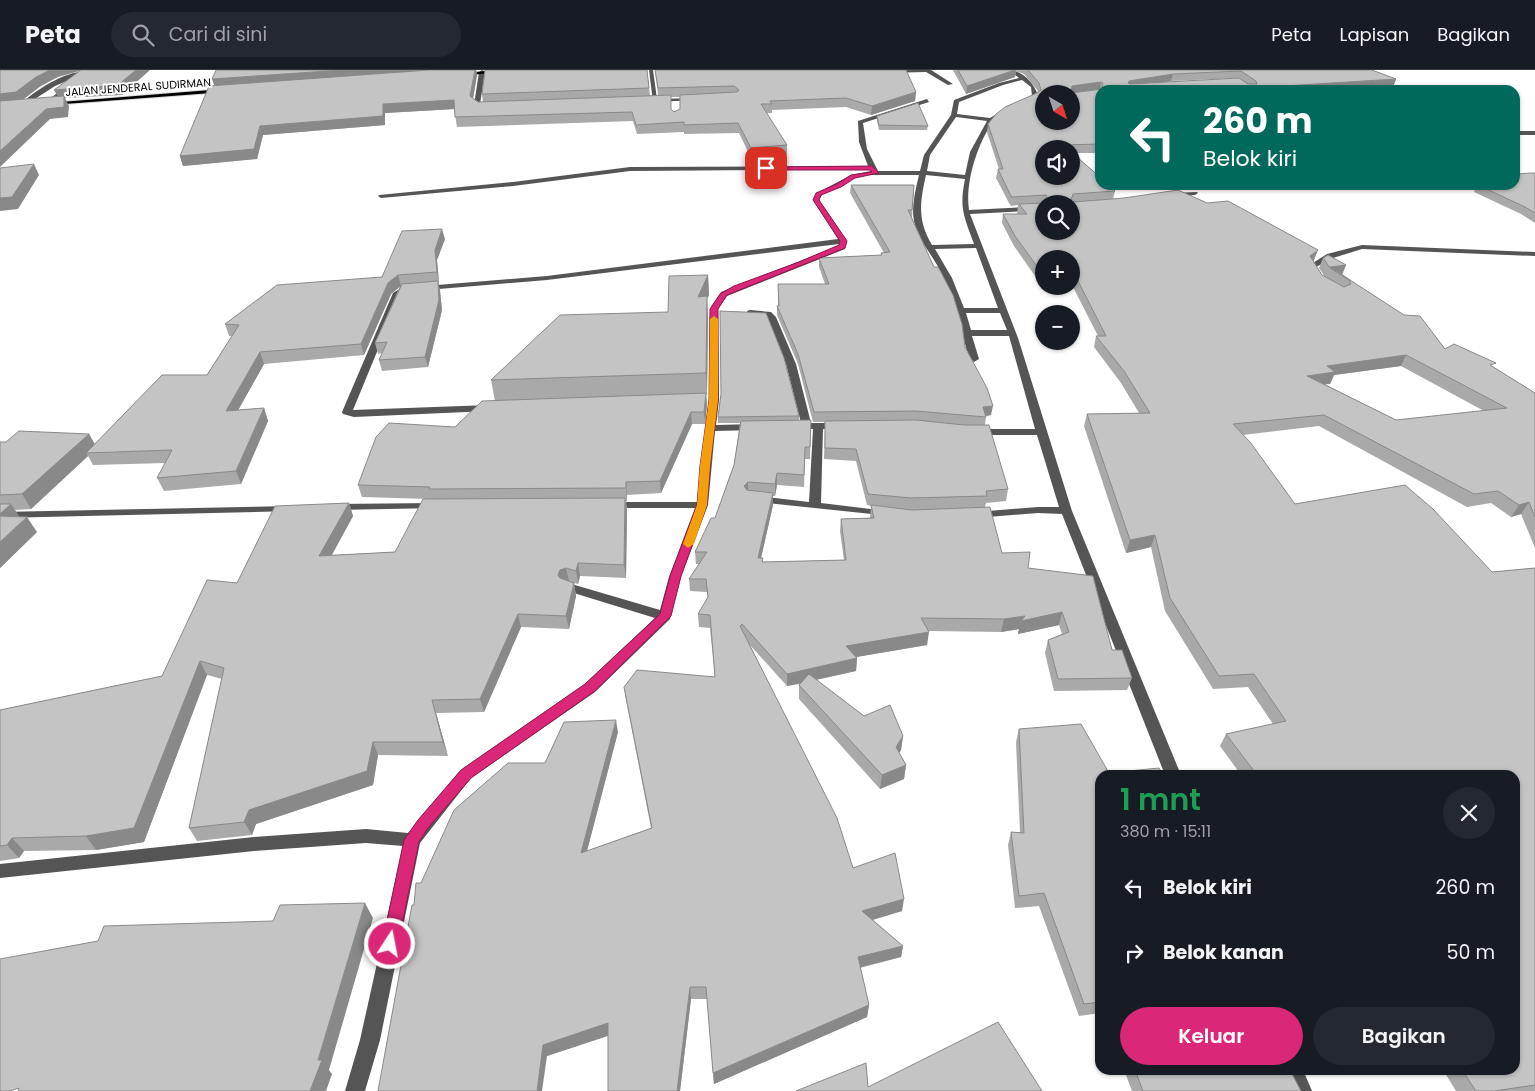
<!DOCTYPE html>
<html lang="id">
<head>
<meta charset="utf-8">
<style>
	:root { --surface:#171b24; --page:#242831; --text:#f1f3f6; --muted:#9ea1a6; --line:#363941; --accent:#db2777 }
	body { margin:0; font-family:Poppins,sans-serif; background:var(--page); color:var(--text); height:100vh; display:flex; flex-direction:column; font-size:19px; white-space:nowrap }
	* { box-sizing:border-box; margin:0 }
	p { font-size:16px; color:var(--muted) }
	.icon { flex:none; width:28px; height:28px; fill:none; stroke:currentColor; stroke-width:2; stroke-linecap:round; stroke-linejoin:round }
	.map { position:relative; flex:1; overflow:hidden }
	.panel { position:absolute; left:1095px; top:700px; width:425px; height:305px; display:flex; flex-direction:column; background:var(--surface); border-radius:15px; box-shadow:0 1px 4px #0004 }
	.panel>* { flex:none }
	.hud { position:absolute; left:1095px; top:15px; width:425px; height:105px; border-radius:15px; box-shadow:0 1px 4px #0004; background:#00695c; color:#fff; overflow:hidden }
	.needle { width:32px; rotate:141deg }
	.tools { position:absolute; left:1035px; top:15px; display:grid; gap:10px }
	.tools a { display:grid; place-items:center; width:45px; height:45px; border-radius:50%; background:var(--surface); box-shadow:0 1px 4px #0004; font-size:25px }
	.pin { position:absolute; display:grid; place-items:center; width:42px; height:42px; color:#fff; margin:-21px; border-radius:10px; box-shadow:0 2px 8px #0006 }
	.me { position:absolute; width:55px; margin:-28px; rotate:11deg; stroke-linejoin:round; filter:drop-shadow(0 0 4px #0008) }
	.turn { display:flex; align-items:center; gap:18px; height:105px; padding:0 25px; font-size:22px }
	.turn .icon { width:65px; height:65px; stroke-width:2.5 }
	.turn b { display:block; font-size:35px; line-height:42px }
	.round { display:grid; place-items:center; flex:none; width:52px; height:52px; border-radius:26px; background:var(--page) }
	.summary { display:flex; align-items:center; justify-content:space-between; height:85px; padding:0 25px }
	h1 { font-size:30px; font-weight:600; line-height:38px; color:#1e9e55 }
	.action { display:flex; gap:10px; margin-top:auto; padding:10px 25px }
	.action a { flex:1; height:58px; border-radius:30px; background:var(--accent); color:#fff; font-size:20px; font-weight:600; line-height:58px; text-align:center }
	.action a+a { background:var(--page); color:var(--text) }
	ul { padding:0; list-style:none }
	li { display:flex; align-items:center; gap:15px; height:65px; padding:0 25px }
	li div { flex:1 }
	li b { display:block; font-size:19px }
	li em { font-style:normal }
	header { display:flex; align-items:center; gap:30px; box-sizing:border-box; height:70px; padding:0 25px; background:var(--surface); border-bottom:1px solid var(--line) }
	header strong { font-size:24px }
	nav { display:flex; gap:28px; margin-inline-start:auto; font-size:18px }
	.search { width:350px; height:45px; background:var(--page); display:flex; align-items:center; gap:12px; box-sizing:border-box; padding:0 18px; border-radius:28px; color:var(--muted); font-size:19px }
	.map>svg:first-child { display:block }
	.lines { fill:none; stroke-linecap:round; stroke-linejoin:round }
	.major-casing { stroke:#dbdbdb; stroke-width:2 }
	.minor { fill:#555; fill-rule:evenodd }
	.major { fill:#000; fill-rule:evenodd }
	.wall { fill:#a9a9a9; fill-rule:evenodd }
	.shaded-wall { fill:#898989 }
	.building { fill:#c4c4c4; stroke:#898989; fill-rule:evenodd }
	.route { fill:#db2777; stroke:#8e194d }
	.slow { fill:#f59e0b }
	.labels { text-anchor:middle; stroke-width:4; stroke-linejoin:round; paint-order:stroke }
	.far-street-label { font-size:11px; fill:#000; stroke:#fff }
</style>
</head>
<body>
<header>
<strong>Peta</strong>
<div class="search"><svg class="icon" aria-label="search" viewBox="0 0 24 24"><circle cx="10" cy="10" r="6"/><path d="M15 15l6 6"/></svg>Cari di sini</div>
<nav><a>Peta</a><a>Lapisan</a><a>Bagikan</a></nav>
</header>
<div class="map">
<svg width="1535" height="1021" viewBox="0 0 1535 1021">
	<rect width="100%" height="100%" fill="#fff"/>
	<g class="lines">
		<defs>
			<path id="major" d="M496,0H519L460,6L457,4Z
				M223,19L225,22L51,35L48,33Z"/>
		</defs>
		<!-- major casing -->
		<use href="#major" class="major-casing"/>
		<!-- minor -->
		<path class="minor" d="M482,0L485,2L480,34L492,36L490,39L474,35L479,2Z
			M649,0H653L657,29L696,28L699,30L653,32Z
			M890,0H931L953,14L948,15L926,2L888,3Z
			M1009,0C1022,0 1035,14 1038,26L1034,31L1023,36L1020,34L1032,26L1031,17L1022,10L1003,15L959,32L957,44L990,48L1003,40L1008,41C1003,45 996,48 992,53C977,75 965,113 969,140L1044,136V140L970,144L1018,268L1072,441L1181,705H1165L1062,444L1038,443L976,448L970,445L976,442L1038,437H1059L1037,365H974L969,362L974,359H1035L1009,266H972L979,289L974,292L969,289C962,262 956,234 944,208C935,188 919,172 914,151C911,137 916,118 919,105H867L855,108L822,125L819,130L847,171L845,179L727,226L718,239L719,330L716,355L757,354L762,357L757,360L715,361L708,435L681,507L670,549L595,622L471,708L420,773L380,970L365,1021H345L360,970L403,776L366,773L254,781L0,808V794L254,767L366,759L408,763L461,700L585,614L655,548L564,520L562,517L568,513L660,540L669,507L695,438H610L604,435L610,432H697L709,330L710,239L721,222L838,176L839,174L547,210L403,222L400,226L353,340L489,335L494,338L489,341L354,347L343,344L342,342L393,223L401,218L547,206L838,169L813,130L817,123L851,105L871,101L869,99L630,101L513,116L381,128L378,126L379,125L513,112L630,97L868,96L859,72L858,51L927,29L929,32L863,53L867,79L878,101H920L924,85L951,45L954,30L999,13L1019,8ZM956,47L987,51L970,82L965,105L927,101L930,85ZM926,105L965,109C959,139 964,146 974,174L932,175C917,150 920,132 926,105ZM976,178L998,238H964L952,208L935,179ZM966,243H1000L1007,260H971Z
			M86,1L88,4L49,34L44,33L81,5L55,16L24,36L19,35C36,20 63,2 86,1Z
			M1515,61H1535V65H1515Z
			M1197,122L1198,123L1195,125L1170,127L1167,125L1170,123Z
			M1362,175L1535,182V186L1362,179L1333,188L1316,197L1323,207L1322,209H1316L1308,196L1327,184Z
			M750,240L771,242L776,247L796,294L811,353H842L847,356L842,359H823L821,433L887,441L893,444L891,446L757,432L751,429L757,426L809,432L813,359H794L789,356L790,354L801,353L786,294L768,248L747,245V241Z
			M435,433L439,434L441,436L439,438L335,440L329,437L335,434Z
			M290,436L296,439L294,441L0,448V442Z
			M1283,1000H1303L1312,1021H1292Z"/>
		<!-- major -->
		<use href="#major" class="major"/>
	</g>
	<!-- wall -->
	<path class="wall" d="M216,0H476L477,5L473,28L478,32H483L482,24L647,0L650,26L658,25L655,0H906L916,22L915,31L871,45L846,37L772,40V43H766L787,75V85L751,88L739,63L684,64V62L637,64L633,51L457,57L454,39L385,43V55L263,65L257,89L183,96L180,86L215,16ZM671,27H680V39L674,42L671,39Z
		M953,0H1372L1396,9L1393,17L1100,20V83H1073L1115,121L1113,129L1314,190L1313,191L1322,205L1325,207L1319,198L1323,188L1346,195L1342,204L1445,279L1493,297L1535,323V478L1521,444L1511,447L1491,433L1467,437L1319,356L1243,365L1295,434L1492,502L1535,498V1021H1456L1443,1000H1515V705H1241L1220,676L1226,664L1273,654L1248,617L1213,619L1165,541L1151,477L1126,483L1084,356L1087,344L1139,343L1121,313L1094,277L1096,266H1098L1072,215H1071V189H1044V216H1046H1042L1014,176L1002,153L1003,144H1017L1018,135L1011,136L1009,133L996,108L998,99H999L987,62L988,54L1037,23L1038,21L1024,4L1016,1L1015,7L966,24ZM1238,8L1162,13L1171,11ZM1044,79H1071V106ZM1401,296L1484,341L1396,350L1324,314H1330L1334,305Z
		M877,46L928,56L927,60H879L877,51Z
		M1535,103V153L1521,144L1474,122L1476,117L1470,115H1515Z
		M851,115H914L912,148L965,277L991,345L986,346L985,355L1008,419L1006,431L986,433L985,437L1002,483L1028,498L1112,580L1132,608L1127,620L1054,621L1045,583L1048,570L1062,564L1059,555L1018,564L1019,559L1001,562L928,561L927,575L855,587L857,588L856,601L816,610L864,646L903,666L901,680L899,683L906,695L904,709L880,719L799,629V615L800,614L787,616L749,574L853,798L902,841L873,850L903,876L901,887L860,898L869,935L867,947L714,1014L707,929H691L680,1021H608V966L547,986L414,835L421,813L545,693L618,662L587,781L651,758L626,630L624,617L715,607L710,558L699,557L698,544L708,528L707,522L690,521L689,509L699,494H696L695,482L715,448L734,395L740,353H718V347L799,346V350H811L810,389H805L804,417L777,415L775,426H773V435L761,488L763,492L844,490L840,461L841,449L870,448L871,436L867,435L856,391L824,389L825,352H813L798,294L777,245V236H778V214H825L819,197V188L881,185V183H884L850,123Z
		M445,169L437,190L439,213H438L440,221L442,240L428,297L382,301L379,290L382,283L378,284L375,273L400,216L391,224L364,285L264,294L238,340L264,338L268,351L241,414L164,421L157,408L166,393L93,395L88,386L31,439L15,440L19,447L37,462L0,498V372H6L89,364L94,374L207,305L232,266H229L225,254L382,207Z
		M708,205L709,225L707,229L708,247L707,325H706L707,335L705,354H692L661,423L627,425V431H626L627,440L626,508L580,506L578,514L574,513L576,526L569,559L521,557L484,642L436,643L448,686L378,685L373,715L256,754L252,765L197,771L189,758L222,609L207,605L144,772L96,780L24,781L19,788L0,791V640L162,606L237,513L349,433L353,446L332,485L395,482L429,429L362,427L358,415L455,357L495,331L491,310L668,242Z
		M1019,659L1109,703L1100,705V943L1079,946L1039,836L1015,838L1008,775L1011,762H1020L1016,672Z
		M1124,1000H1290L1301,1021H1132Z"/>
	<!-- shaded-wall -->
	<path class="shaded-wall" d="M50,0H83L58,7L41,16L20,32L0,34V24L36,7Z
		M136,0H150L122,25L65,28L69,36L68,47L50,49L0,97V81L46,39L59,29L54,20Z
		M342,0H460L215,18L212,9Z
		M475,0H476L477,5L472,35L470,26Z
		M1016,0L1015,7L966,24L967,16Z
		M1173,4L1171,11L1128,18V13L1129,11Z
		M1396,9L1393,17L1341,20H1251L1252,18Z
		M1101,12L1100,19L1071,23L1072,16Z
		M916,22L915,31L871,45L872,36Z
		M454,30L455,39L385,43V55L263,65L257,89L183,96L180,86L260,56L383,34Z
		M34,94L39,105L18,139L0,141V128Z
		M442,159L445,169L437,190L439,213L437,202L435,180Z
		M1318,180L1314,190L1306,196L1310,186Z
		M1346,195L1342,205L1330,197Z
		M398,205L401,216L391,224L364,285L361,274L388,213Z
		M708,205L709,225L707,229L708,247L707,325L706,303L698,227Z
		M438,211L440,221L442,240L428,297L425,287Z
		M260,282L264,294L231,353L226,341Z
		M1406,285L1401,296L1334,305L1330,314L1302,317L1307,306L1327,296Z
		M706,323L707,335L705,354L704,342Z
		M993,336L991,345L985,346L983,337Z
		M264,338L268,351L241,414L236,401Z
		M691,342L692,354L661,423L660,411Z
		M89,364L97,378L86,383L88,386L31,439L22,424Z
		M777,403V415L775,426V414Z
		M626,412L627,425V431L626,418Z
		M748,412V424L744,416Z
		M773,423V435L758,501V488Z
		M625,428L627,440L626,508L624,495Z
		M1529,432L1521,444L1511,447L1519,435Z
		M349,433L353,446L324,499L319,486Z
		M11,434L21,449L0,448V444Z
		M27,447L37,462L0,498V472Z
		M1155,465L1151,477L1126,483L1130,470Z
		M578,493L580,506L578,514L576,501Z
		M566,498L569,511L562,513L558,505L560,500Z
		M574,513L576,526L569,559L566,546Z
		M1062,542L1059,555L1018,564L1019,559L1001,562L1004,549L1025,546Z
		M518,544L521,557L484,642L480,629Z
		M929,562L927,575L845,589L846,576Z
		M857,588L856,601L787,616V604Z
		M200,591L207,605L144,772L96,780L86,766Z
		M432,630L436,643L448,686L443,672Z
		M616,650L618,662L583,796L581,783Z
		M903,666L901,680L894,691L896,677Z
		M373,672L378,685L373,715L256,754L252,765L244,752L249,740Z
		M906,695L904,709L880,719L882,705Z
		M12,768L24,781L19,788L7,775Z
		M904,829L902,841L861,853L862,841Z
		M365,833L373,848L329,1000L332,1004L326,1021H310L318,990Z
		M903,876L901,887L857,898L858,887Z
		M690,917L691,929L680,1021H677Z
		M869,935L867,947L714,1014L713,1003Z
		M608,953L610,965L547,986L542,1021H537L543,975Z"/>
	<!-- building -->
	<path class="building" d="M0,0H50L36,7L16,22L0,24Z
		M81,0H136L118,15L54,20Z
		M216,0H342L212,9Z
		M429,0H475L470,26L478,32L671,25V39L674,42L680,39V25L737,22L739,20L734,16L658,18L655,0H906L916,22L872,36L846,28L770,31L772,34H761L787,75L751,78L738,53L684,55V52L636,55L632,42L455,47L454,30L383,34V46L260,56L254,79L180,86L209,16Z
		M485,0H647L649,18L482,24Z
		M958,0H1015L967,16Z
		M1028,0H1372L1396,9L1252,18L1255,20H1100V74L1064,75L1068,79H1044V106H1071V82L1100,107V115H1109L1115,121L1073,124L1071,130L1073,132L1124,128L1178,120L1207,133L1228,131L1318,180L1310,186L1322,205L1344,217L1351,214L1349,210L1330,198L1323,188L1328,185L1346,195L1330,197L1404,245L1420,246L1445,279L1454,274L1496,293L1490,295L1535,323V447L1529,432L1519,435L1498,421L1474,424L1324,345L1233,354L1250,372L1295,434L1405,415L1433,439L1492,502L1535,498V1015L1494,1021H1476L1462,1000H1515V705H1257L1226,664L1286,651L1254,604L1219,606L1170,528L1155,465L1130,470L1087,344L1150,343L1124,301L1096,266H1106L1075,205H1071V189H1044V206L1015,166L1003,144H1027L1019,134L1046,133L1048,131L1046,125L1012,127L1010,124L998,99H1003L988,54L996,44L1005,37L1037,23L1041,20L1039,13ZM1241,1L1256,11L1257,14H1248L1239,8L1130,14L1128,13L1129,11L1173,4ZM1101,12L1103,13L1102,19L1071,23L1072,16ZM1044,24H1071V51H1044ZM1044,134H1071V161H1044ZM1406,285L1507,338L1396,350L1307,306L1335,302L1327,296Z
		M64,26V37L46,39L0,81V31Z
		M918,33L928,56L879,55L877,46Z
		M34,94L12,127L0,128V98Z
		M1533,103H1535V143L1525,137L1478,115H1515V104Z
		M851,115H914L912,140H908L934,197H938L953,225L962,254L965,277L987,318L993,336L983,337L986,347L916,341L814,342L798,284L777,236H779L778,214H829L819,188L882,185L881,183L890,182Z
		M442,159L435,180L437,202L398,205L388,213L361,274L260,282L226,341L264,338L236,401L157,408L172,380L86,383L162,305H207L239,255L225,254L277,215L382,207L402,161Z
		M708,205L698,227L707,226L706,303L491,310L560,245L668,242L669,206Z
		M438,211L439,230L425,287L379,290L387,272L375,273L402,214Z
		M720,241L766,243L784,288L799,346L718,347L721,324Z
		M706,323L704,342H691L660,411L626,412V418L429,419L430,417L358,415L376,367L389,353L455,357L482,331Z
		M811,350L810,377H805L804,405L777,403L775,414L748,412L744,416L747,420L773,423L758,488H763L762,492L846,490L841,449L874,448L871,435L912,440L990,437L1002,483L1030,482L1028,498L1093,506L1112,580H1122L1132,608L1058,609L1048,570L1069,562L1062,542L1021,551L1025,546L1004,549L921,548L929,562L846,576L857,588L787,604L742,554L740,556L837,748L853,798L895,783L904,829L862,841L903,876L858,887L869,935L713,1003L706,917H690L677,1021H608V953L543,975L537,1021H378L412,835H414L416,813H421L454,740L508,693H545L564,652L616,650L581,783L652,758L624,617L637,600L715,607L710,545L698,544L708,527L706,509H689L707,482H695L711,448H715L734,395L741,351Z
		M916,350L964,355H989L1008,419L986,421L987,426L911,428L868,424L856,379L825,378V351Z
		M19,361L89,364L22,424L0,425V372H6Z
		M625,428L624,495L578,493L576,501L566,498L560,500L558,505L560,508L574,513L566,546L518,544L480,629L432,630L443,672H373L367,701L249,740L244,752L189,758L224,598L200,591L134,758L86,766L12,768L7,775L0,776V640L162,606L207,510L237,513L275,436L349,433L319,486L395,482L423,429Z
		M0,434H11L0,444Z
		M0,446L27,447L0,472Z
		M809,604L864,646L890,635L903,666L896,677L906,695L882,705L799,615Z
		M1081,654L1109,703L1159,698L1163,705H1100V932L1084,934L1044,823L1019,826L1011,762L1024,763L1019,659Z
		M365,833L318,990H322L310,1021H18L19,1018L10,1021H0V889L98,871L104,856L273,851L280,835Z
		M998,952L1042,1021H796L866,993L868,1017Z
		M1135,1000H1290L1301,1021H1143Z"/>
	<!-- route -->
	<path class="route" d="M764,97L872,96L879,103L855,108L841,117L821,125L819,130L847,171L845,178L727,225L718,239V330L710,396L707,435L681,506L671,546L595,621L471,708L428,758L419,772L398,874L395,879L390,882L384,879L382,874L404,770L418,750L461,700L585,614L660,544L670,506L697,435L700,396L709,330L710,239L720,224L734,216L799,192L839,175L840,171L813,130L816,123L837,114L851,105L872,102L870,100H766Z"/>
	<!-- slow -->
	<path class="slow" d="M714,246L718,249V330L710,396L707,435L694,474L688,478L683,474L697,435L700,396L709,330L710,249Z"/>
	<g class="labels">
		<!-- far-street labels -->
		<g class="far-street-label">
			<text transform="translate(138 17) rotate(-4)" y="4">JALAN JENDERAL SUDIRMAN</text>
		</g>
	</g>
</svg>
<div class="tools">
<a><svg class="needle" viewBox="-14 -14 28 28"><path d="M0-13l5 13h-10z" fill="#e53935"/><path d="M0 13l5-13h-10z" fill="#9ea1a6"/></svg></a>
<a><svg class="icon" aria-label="sound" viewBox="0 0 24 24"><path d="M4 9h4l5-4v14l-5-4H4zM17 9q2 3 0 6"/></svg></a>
<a><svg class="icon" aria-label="search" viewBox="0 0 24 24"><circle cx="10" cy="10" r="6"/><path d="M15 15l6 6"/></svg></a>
<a>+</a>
<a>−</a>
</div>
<div class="pin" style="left:766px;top:98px;background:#d93025"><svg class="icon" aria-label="arrive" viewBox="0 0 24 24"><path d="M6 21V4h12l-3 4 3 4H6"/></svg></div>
<svg class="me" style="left:390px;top:874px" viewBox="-20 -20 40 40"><circle r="17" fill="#db2777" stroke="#fff" stroke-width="3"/><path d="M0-11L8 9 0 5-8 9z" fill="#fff"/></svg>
<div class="hud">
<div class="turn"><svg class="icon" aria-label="left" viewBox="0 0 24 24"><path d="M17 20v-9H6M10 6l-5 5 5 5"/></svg><div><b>260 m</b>Belok kiri</div></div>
</div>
<section class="panel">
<div class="summary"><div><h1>1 mnt</h1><p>380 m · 15:11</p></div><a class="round"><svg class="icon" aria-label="close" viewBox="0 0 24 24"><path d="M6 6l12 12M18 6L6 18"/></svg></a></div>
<ul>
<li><svg class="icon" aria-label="left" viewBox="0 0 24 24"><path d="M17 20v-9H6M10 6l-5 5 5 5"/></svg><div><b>Belok kiri</b></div><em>260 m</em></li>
<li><svg class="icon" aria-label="right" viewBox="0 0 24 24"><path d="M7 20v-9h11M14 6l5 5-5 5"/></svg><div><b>Belok kanan</b></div><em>50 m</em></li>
</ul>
<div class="action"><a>Keluar</a><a>Bagikan</a></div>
</section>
</div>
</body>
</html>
